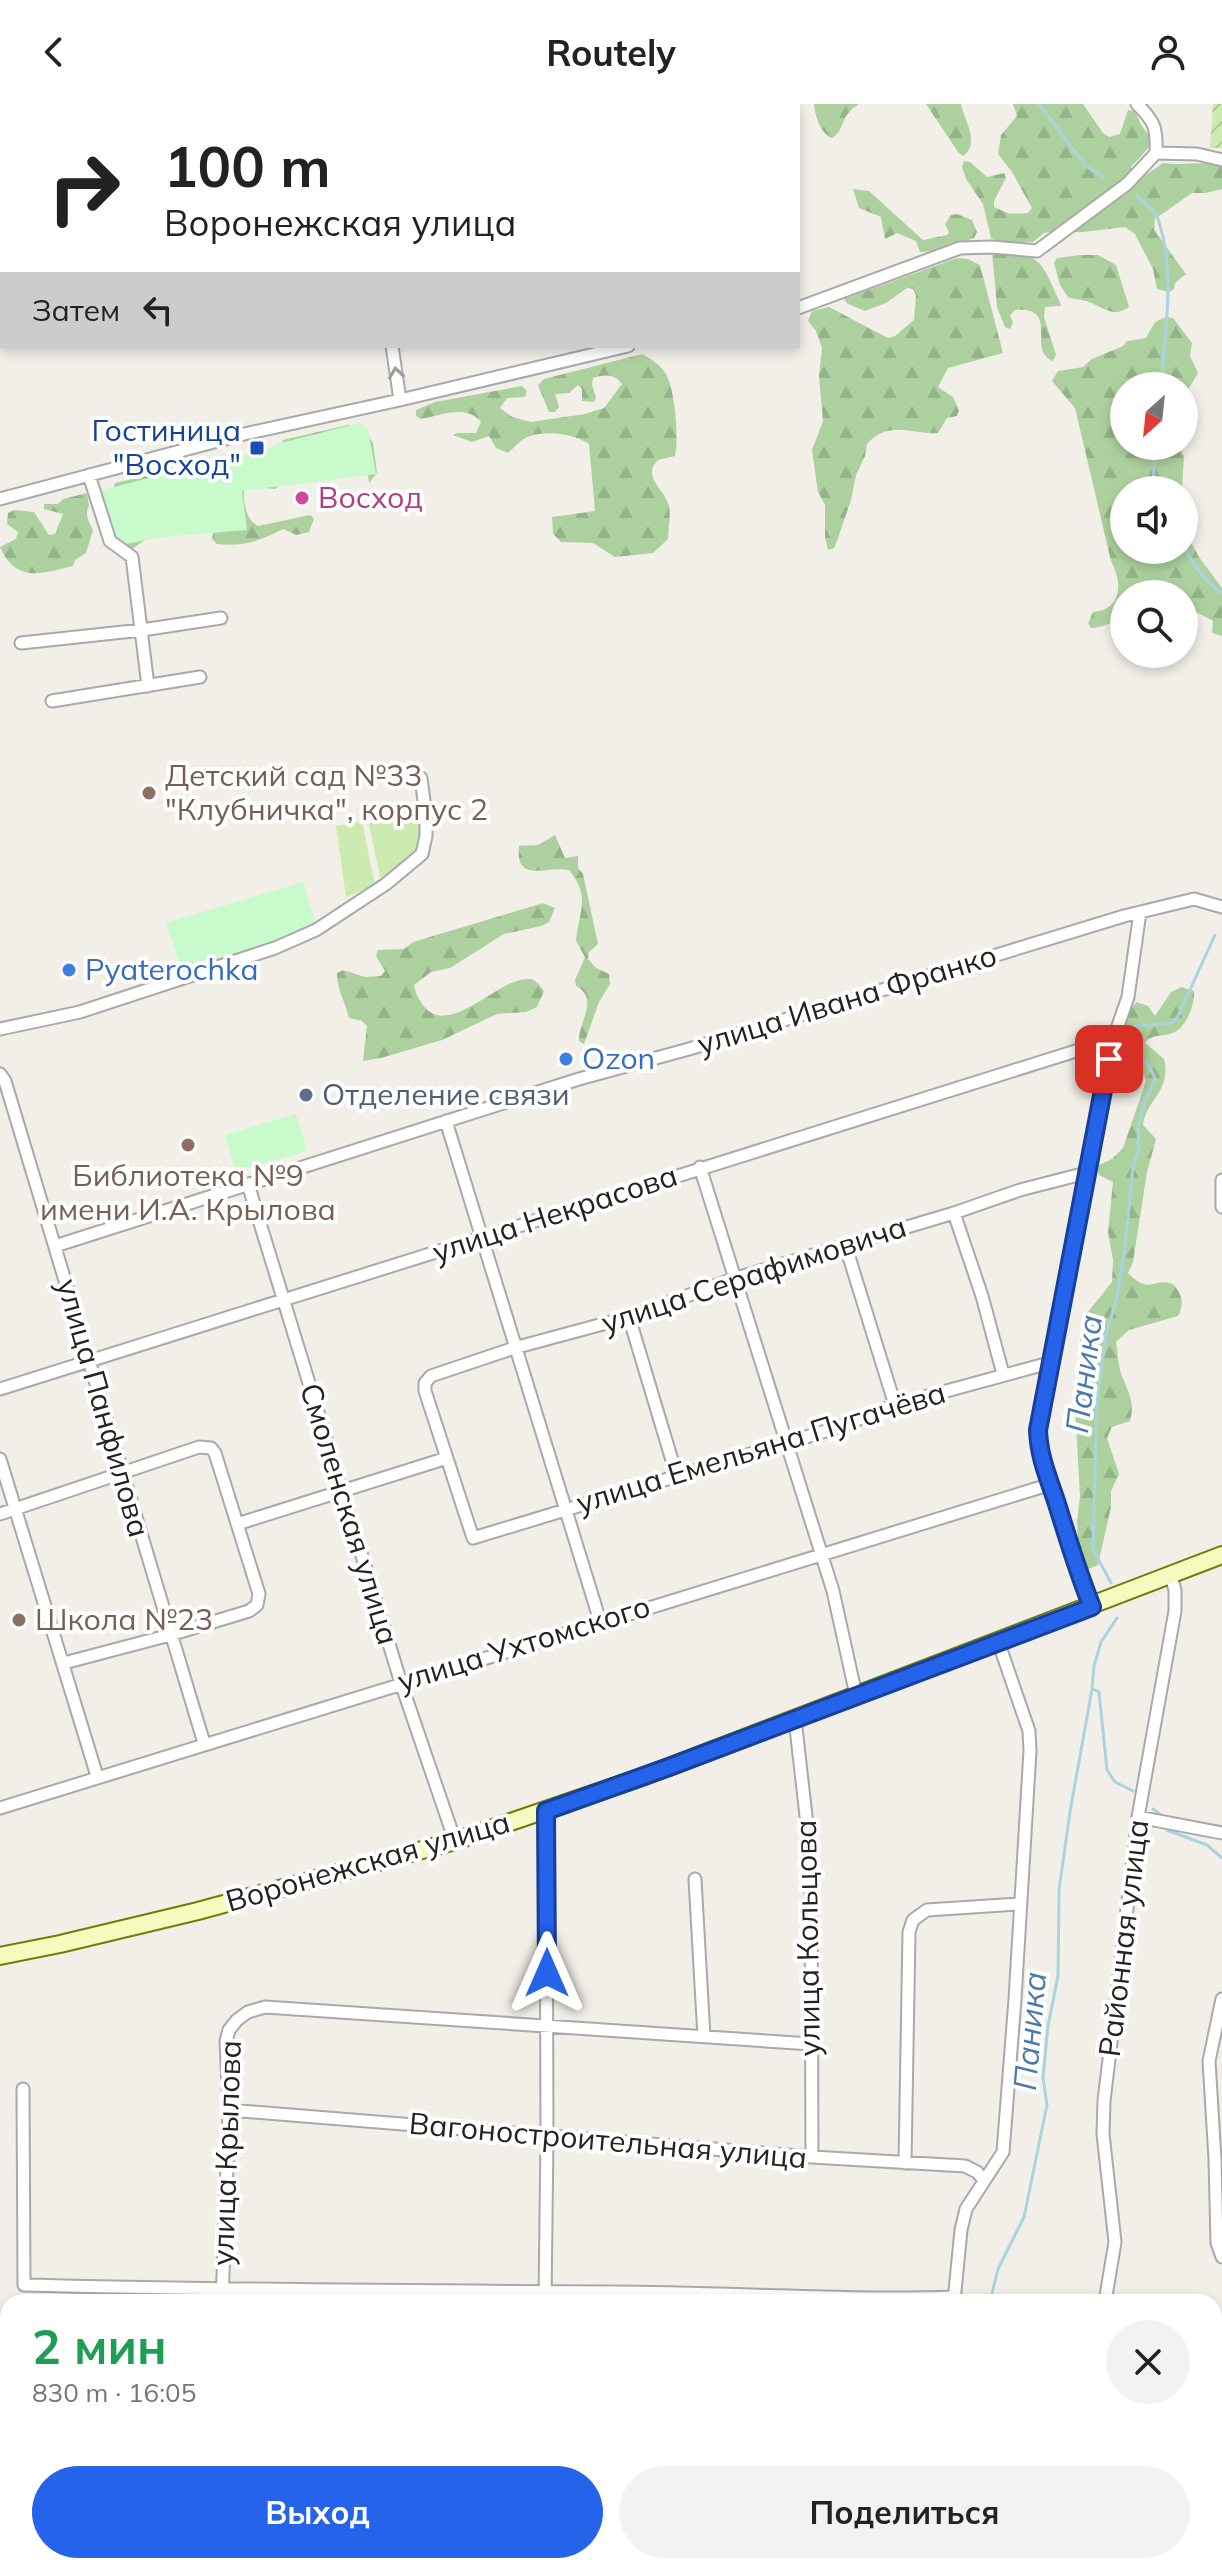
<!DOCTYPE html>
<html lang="ru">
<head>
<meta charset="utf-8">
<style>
	:root { --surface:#fff; --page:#f2f2f2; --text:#222; --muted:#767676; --accent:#2563eb }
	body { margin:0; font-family:Mulish,sans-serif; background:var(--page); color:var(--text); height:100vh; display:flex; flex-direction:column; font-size:30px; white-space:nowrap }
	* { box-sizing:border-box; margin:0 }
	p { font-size:26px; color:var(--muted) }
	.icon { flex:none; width:44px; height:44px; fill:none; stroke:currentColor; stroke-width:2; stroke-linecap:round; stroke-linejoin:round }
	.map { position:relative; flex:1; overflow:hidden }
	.panel { position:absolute; left:0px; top:2190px; width:1222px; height:280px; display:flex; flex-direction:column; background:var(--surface); border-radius:24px 24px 0 0; box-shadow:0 4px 12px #0003 }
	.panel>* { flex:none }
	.guide { position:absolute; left:0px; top:0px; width:800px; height:244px; box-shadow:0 4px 12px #0003; background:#fff; color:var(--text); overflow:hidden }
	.needle { width:52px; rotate:207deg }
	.buttons { position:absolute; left:1110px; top:268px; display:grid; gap:16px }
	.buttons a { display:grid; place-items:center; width:88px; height:88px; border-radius:50%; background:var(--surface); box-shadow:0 4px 12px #0003; font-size:40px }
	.pin { position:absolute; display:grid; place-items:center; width:68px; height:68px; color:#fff; margin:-34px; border-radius:16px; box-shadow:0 4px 12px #0006 }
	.me { position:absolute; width:88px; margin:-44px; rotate:0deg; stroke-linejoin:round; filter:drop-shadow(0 0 6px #0008) }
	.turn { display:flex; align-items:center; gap:28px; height:168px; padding:0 32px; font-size:36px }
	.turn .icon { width:104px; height:104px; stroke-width:2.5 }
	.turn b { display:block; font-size:56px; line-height:68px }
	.then { display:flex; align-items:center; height:76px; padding:0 32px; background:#0003; gap:16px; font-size:30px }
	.round { display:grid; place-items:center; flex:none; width:84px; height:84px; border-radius:42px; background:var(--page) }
	.headline { display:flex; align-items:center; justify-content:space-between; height:136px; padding:0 32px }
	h1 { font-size:48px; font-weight:700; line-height:60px; color:#1e9e55 }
	.cta { display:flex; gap:16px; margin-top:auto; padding:16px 32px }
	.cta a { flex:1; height:92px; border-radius:48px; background:var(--accent); color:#fff; font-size:32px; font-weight:700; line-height:92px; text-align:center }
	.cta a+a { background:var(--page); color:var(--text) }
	header { display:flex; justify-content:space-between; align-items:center; height:104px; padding:0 32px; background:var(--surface); font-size:36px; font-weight:700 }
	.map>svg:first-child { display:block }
	.grass { fill:#cdebb0 }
	.forest { fill:url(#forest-firs) }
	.park { fill:#c8facc }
	.garden { fill:url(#garden-furrows) }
	.pitch { fill:#88e0be }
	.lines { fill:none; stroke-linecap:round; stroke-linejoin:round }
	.stream { stroke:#aad3df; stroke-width:3 }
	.street-casing { stroke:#a9a9a9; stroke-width:15 }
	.secondary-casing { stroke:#707d05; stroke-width:20 }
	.street { stroke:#fff; stroke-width:11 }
	.secondary { stroke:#f7fabf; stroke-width:16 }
	.oneway { stroke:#9c9c9c }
	.route-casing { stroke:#184099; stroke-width:20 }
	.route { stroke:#2563eb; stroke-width:14 }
	.transit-dot { fill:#1a4fb4; stroke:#fff; stroke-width:3 }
	.hotel-dot { fill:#d1479c; stroke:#fff; stroke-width:3 }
	.education-dot { fill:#8d6e63; stroke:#fff; stroke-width:3 }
	.shop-dot { fill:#3f7fe0; stroke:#fff; stroke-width:3 }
	.service-dot { fill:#5c6f8a; stroke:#fff; stroke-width:3 }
	.labels { text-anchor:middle; stroke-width:8; stroke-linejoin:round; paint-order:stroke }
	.transit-label { font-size:30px; fill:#164399; stroke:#fff; text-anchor:end }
	.hotel-label { font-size:30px; fill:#b23c85; stroke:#fff; text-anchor:start }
	.education-label { font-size:30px; fill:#785e54; stroke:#fff; text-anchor:start }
	.shop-label { font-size:30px; fill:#366cbe; stroke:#fff; text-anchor:start }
	.street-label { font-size:30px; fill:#222; stroke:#fff }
	.service-label { font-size:30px; fill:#4e5e75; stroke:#fff; text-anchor:start }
	.water-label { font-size:32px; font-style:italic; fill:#4a7aab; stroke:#fff }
</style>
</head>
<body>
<header><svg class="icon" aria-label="back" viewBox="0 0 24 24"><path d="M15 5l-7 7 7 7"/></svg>Routely<svg class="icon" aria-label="person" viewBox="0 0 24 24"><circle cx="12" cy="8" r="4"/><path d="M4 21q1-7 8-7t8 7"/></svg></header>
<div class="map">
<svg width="1222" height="2470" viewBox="0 0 1222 2470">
	<defs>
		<pattern id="forest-firs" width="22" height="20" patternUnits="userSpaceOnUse" patternTransform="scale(2)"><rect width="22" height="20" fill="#add19e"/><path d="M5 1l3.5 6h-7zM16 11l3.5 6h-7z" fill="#95b388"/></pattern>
		<pattern id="garden-furrows" width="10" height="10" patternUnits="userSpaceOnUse" patternTransform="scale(2)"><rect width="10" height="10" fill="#cdebb0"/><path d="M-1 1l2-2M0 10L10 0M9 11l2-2" fill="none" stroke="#b0c997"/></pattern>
	</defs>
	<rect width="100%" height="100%" fill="#f2efe9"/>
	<!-- grass -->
	<path class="grass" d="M416,706C417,715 423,730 420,740C416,755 393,768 381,777L369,721L373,715Z
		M357,718L363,722L375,781L346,793L336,722Z"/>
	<!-- forest -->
	<path class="forest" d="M814,0H859C838,13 846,26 832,34C820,29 815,12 814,0Z
		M926,0H961C964,16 981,40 963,52L958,48Z
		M1013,0H1083L1103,29L1109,33L1120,30L1128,6L1135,7C1147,41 1166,27 1131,63L1132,69L1143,73L1163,59C1184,62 1202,57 1222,61V85L1206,89H1192L1155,115L1154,126L1186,170L1175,179L1174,185L1169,188L1157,185L1153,165L1135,130L1125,123L1083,128H1051L1044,129L1033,138H1001L991,134L983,100L966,75L962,63L964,57L970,58L987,73L1004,69L1006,74L994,97V103L1010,110L1028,109L1032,104L1012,68L998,50L1001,31L1017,12Z
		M853,85L869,87L923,136L947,131L949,128L945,120L951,111L957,110L972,116L977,128L974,134L936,147L920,148L916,137L897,129L885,135L881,113L859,104Z
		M1010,148C1044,151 1045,168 1059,196L1061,202L1045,203L1044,213L1056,251L1053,257C1026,247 1061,202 1015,206L1010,211L1013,219L1010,225L1005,223L997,203L992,149Z
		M1080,151H1098L1116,161L1129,203C1114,214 1104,204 1089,198C1082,195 1075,196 1068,193L1060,181L1054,159L1057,154Z
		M957,154L968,155L980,161L1003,249L948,264L938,283L953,293L959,306L957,312L947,314L938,329C911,331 890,315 867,340L865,352L856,371L851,396L837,437L834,444L828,446L825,434V401L818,388L812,346L823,317L819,272L822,244L816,227L808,217L812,207L829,203L888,234L895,232L914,216L916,191L913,185L907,184L886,199L865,207L848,200L844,195Z
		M1166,213L1173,214L1192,239L1190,252L1198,269L1186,289H1184V282H1124V342H1179L1184,352L1182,386H1124V446H1184V405L1187,431L1199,453L1222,484V532L1212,529L1213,517L1187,503L1184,505V490H1124V517C1112,517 1102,524 1091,524L1088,519L1093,508C1122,505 1123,480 1111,457L1075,304L1052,277L1058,267L1083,263L1092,255L1123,242L1127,237L1146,234L1155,218Z
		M642,250C652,255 660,261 666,270C675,286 679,334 675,352L658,356C641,373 665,385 669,402C671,412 668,425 668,435L653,449L615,453L593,439L561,438L553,430L552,413L595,407L589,340C576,330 546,326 530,332C521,335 515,343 508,349L496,344L489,332L472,338L453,331L458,329H476L481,318C466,300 442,311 421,315L416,312V306L435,298L522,282L527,287L525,293L507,294L500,304L512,313L531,318L585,310L604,304L622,280C615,270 604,270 593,274L592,281L596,293L594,298L582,297V285L578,281L569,289L555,290L559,303L555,308H549L538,281L544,275Z
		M348,321H361L373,339L377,369L369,379L367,360L285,378L275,385L256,383L244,385C243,398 246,416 258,422L310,411L314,415L309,428L296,431L283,425C260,437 242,443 217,440L212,435L213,429L224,416L146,435L131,446L120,438L113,385L115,379L182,364L188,363L190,369L214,354L228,353L240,357L276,353L283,336Z
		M87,389L89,402C84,411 89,418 93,426L86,449L75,456L73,462C41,470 16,479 0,443L16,435L18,428L7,420L8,409L14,406L34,408L49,431L55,430L63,410L44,405V400H58L63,395Z
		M555,731L565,754L578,752V764L583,770L598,840L589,848L588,855L596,864L609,870L610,880L599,898L584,940L579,937C578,919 600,894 576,882L575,876L585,853L576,837C579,806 591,793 569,766C548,761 515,781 519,742L538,741Z
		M543,799L555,804L549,818L541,822L504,830L450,864L431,868L414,881C415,888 417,892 421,898C446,940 499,872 529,875C537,876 540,882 544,887L537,903L526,908L497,910L442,936L381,954L363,957L367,922L362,917L349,914C346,899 336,884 337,869L343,866L365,873L381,872L385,867L376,852L378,846L404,845L413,838Z
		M1182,883L1194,887C1195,900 1187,922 1175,928C1164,934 1154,928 1145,939L1164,955C1172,987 1146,996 1143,1021L1156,1035L1147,1068L1133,1158L1128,1169C1151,1192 1152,1173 1173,1180C1182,1191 1185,1199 1178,1212L1129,1226L1116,1238C1118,1249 1118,1262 1122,1272C1129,1290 1135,1298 1130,1317L1112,1323L1107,1334L1119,1370L1111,1387V1403L1098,1461L1088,1465L1082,1463L1079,1457L1077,1417L1080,1393L1075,1303L1082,1265L1080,1231L1087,1209L1112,1178L1113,1156L1108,1128L1113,1078L1099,1071L1097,1065L1099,1061L1112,1055L1123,1044L1146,977L1144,971L1138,968L1120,947L1123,918L1136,898L1148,902L1155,912L1171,888Z"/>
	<!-- park -->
	<path class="park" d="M359,319L368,325L376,370L242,387L247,426L161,433L121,441L112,434L99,387L236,351L260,350L277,340Z
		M303,778L316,820L265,842L182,868L166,819Z
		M296,1010L307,1047L236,1068L225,1031Z"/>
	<!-- garden -->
	<path class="garden" d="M1213,0H1222V44H1210Z"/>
	<!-- pitch -->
	<path class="pitch" d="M829,2462H919V2470H829Z"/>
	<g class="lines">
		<!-- stream -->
		<path class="stream" d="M1039,0L1086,62L1103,73
			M1137,92C1145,98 1154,105 1158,115C1176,168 1165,227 1161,282
			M1153,386L1155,342
			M1184,444C1194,461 1205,478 1222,489
			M1111,1479L1093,1445L1097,1297L1106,1230L1117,1193L1125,1143L1133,1062L1139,1045L1138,1025L1144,999L1155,975C1149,957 1137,952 1130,933L1136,922L1172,919L1178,912L1215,831
			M1093,1585L1099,1588L1107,1666L1115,1678L1133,1687
			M1153,1705L1165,1714
			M1166,1722L1167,1726L1207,1741L1222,1754
			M990,2198L998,2165L1024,2113L1047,2001L1043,1973L1048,1922L1058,1872L1059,1786L1070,1708L1092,1585L1094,1562L1101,1538L1117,1514
			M961,2470L962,2462"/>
		<defs>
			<path id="street" d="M360,0V2
				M1137,0C1155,18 1157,24 1156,49
				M1156,49L1197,50L1222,56
				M798,204L960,144L992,143L1037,147L1127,80L1156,49
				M392,242L400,296
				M89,371L110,437L132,453L148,582
				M0,395L244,330L400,296L628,242
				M21,539L142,526L221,514
				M52,597L200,573
				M0,925L80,908L275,844L316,826L386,780L422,750L426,732V712L421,674
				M0,970L5,977L204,1639
				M446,1017L600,1517
				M700,1063L833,1487L856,1591
				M1222,1076V1103
				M248,1080L401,1579L455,1737
				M954,1109L982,1192L1003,1270
				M845,1140L895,1301
				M55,1142L579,975L689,945L1124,812L1194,795L1222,803
				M629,1213L677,1373
				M1049,1259L895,1301L839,1323L473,1434L425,1287V1279L431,1272L514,1244L629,1213L733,1175L954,1109L1020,1086L1086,1069
				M0,1285L1098,940L1112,939
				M0,1355L97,1672
				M0,1410L199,1343L211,1344L215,1349L259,1490L257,1501L249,1507L170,1531L64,1559
				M237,1420L447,1354
				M1092,1503L1074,1460L1057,1400L1043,1366L1038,1326L1082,1105L1086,1069L1112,939L1128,893L1140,808
				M795,1615L811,1756L812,2053
				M0,1704L1048,1381
				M1138,1713L1222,1729
				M695,1775L704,1933
				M1222,1895L1209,1957L1215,2055L1217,2139L1222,2153
				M23,1985L24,2181C220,2186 415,2187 610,2188C725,2188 840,2197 955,2193
				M229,2006L812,2053L965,2062L977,2068L983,2075
				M905,2059L909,1828L913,1816L927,1806L1019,1800
				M954,2197L961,2126L966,2105L1003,2048L1015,1895L1030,1647L1029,1627L998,1537
				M222,2198L229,2006L226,1937L229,1926L237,1916L248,1908L265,1903L811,1940
				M545,2198L547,2032L546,1707
				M1105,2198L1115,2138L1103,2030L1104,1997L1138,1713L1175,1507V1486L1171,1472
				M0,2351H8
				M667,2462V2470
				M214,2470V2462
				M543,2470V2462
				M939,2470V2462
				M1046,2470L1048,2462
				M1218,2470L1222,2457"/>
			<path id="secondary" d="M0,1852L60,1840L198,1807L455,1737L645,1672L1222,1451"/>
		</defs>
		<!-- street casing -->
		<use href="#street" class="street-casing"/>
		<!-- secondary casing -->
		<use href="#secondary" class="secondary-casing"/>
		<!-- street -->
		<use href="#street" class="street"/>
		<!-- secondary -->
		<use href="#secondary" class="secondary"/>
	</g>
	<!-- one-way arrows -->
	<defs><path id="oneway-chevron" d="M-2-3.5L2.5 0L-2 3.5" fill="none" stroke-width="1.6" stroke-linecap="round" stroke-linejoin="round" transform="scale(2)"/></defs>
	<use class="oneway" href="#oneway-chevron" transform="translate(396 269) rotate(-98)"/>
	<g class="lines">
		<defs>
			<path id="route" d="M547,1869L546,1707L669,1663L1092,1503C1078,1469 1068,1435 1057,1400C1049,1375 1039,1354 1038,1326L1109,955"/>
		</defs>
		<!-- route casing -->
		<use href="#route" class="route-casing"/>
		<!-- route -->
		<use href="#route" class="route"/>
	</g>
	<!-- markers -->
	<rect class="transit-dot" x="249" y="336" width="16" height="16" rx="4"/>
	<circle class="hotel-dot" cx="302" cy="394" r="8"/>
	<g class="education-dot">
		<circle cx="149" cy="689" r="8"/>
		<circle cx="188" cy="1041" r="8"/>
		<circle cx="19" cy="1516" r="8"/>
	</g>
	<g class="shop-dot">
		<circle cx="69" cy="866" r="8"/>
		<circle cx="566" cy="955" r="8"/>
	</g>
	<circle class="service-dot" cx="306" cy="991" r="8"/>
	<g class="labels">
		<!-- transit labels -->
		<g class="transit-label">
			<text x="241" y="337">Гостиница<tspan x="241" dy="34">"Восход"</tspan></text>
		</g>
		<!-- hotel labels -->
		<g class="hotel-label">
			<text x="318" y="404">Восход</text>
		</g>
		<!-- education labels -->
		<g class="education-label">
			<text x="165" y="682">Детский сад №33<tspan x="165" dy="34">"Клубничка", корпус 2</tspan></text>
			<text x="188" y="1082" text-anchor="middle">Библиотека №9<tspan x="188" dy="34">имени И.А. Крылова</tspan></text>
			<text x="35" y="1526">Школа №23</text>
		</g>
		<!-- shop labels -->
		<g class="shop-label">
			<text x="85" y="876">Pyaterochka</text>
			<text x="582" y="965">Ozon</text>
		</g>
		<!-- street labels -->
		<g class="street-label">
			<text transform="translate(847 896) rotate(-17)" y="10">улица Ивана Франко</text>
			<text transform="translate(555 1110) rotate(-18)" y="10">улица Некрасова</text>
			<text transform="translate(754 1171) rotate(-18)" y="10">улица Серафимовича</text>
			<text transform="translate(103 1304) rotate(74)" y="10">улица Панфилова</text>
			<text transform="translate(761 1344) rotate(-17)" y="10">улица Емельяна Пугачёва</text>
			<text transform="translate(349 1410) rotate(73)" y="10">Смоленская улица</text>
			<text transform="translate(524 1540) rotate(-17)" y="10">улица Ухтомского</text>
			<text transform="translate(368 1758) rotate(-16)" y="10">Воронежская улица</text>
			<text transform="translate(808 1834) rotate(-91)" y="10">улица Кольцова</text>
			<text transform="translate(1124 1834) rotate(-83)" y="10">Районная улица</text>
			<text transform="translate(608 2037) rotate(5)" y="10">Вагоностроительная улица</text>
			<text transform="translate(227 2049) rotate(-88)" y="10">улица Крылова</text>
		</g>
		<!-- service labels -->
		<g class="service-label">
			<text x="322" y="1001">Отделение связи</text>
		</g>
		<!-- water labels -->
		<g class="water-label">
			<text transform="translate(1084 1270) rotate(-83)" y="11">Паника</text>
			<text transform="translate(1030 1927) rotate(-85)" y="11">Паника</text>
		</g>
	</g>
</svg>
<div class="buttons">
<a><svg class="needle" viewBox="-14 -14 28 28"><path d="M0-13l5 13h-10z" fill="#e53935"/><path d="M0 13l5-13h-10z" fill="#767676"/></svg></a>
<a><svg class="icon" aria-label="sound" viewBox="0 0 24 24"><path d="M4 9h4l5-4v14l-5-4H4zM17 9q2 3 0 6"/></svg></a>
<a><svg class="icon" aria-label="search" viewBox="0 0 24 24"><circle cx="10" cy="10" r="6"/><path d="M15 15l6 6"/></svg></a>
</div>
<div class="pin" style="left:1109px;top:955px;background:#d93025"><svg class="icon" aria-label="arrive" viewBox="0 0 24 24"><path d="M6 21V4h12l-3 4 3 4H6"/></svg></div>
<svg class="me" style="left:547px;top:1869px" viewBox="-20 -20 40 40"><path d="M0-17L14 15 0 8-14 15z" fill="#2563eb" stroke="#fff" stroke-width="4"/></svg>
<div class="guide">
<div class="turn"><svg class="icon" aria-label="right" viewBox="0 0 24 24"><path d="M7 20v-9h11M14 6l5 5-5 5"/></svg><div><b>100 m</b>Воронежская улица</div></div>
<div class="then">Затем<svg class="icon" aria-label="left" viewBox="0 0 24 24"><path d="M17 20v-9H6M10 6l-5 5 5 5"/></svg></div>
</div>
<section class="panel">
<div class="headline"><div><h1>2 мин</h1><p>830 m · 16:05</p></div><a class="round"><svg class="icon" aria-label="close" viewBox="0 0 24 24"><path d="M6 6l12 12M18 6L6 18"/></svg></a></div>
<div class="cta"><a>Выход</a><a>Поделиться</a></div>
</section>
</div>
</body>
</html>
